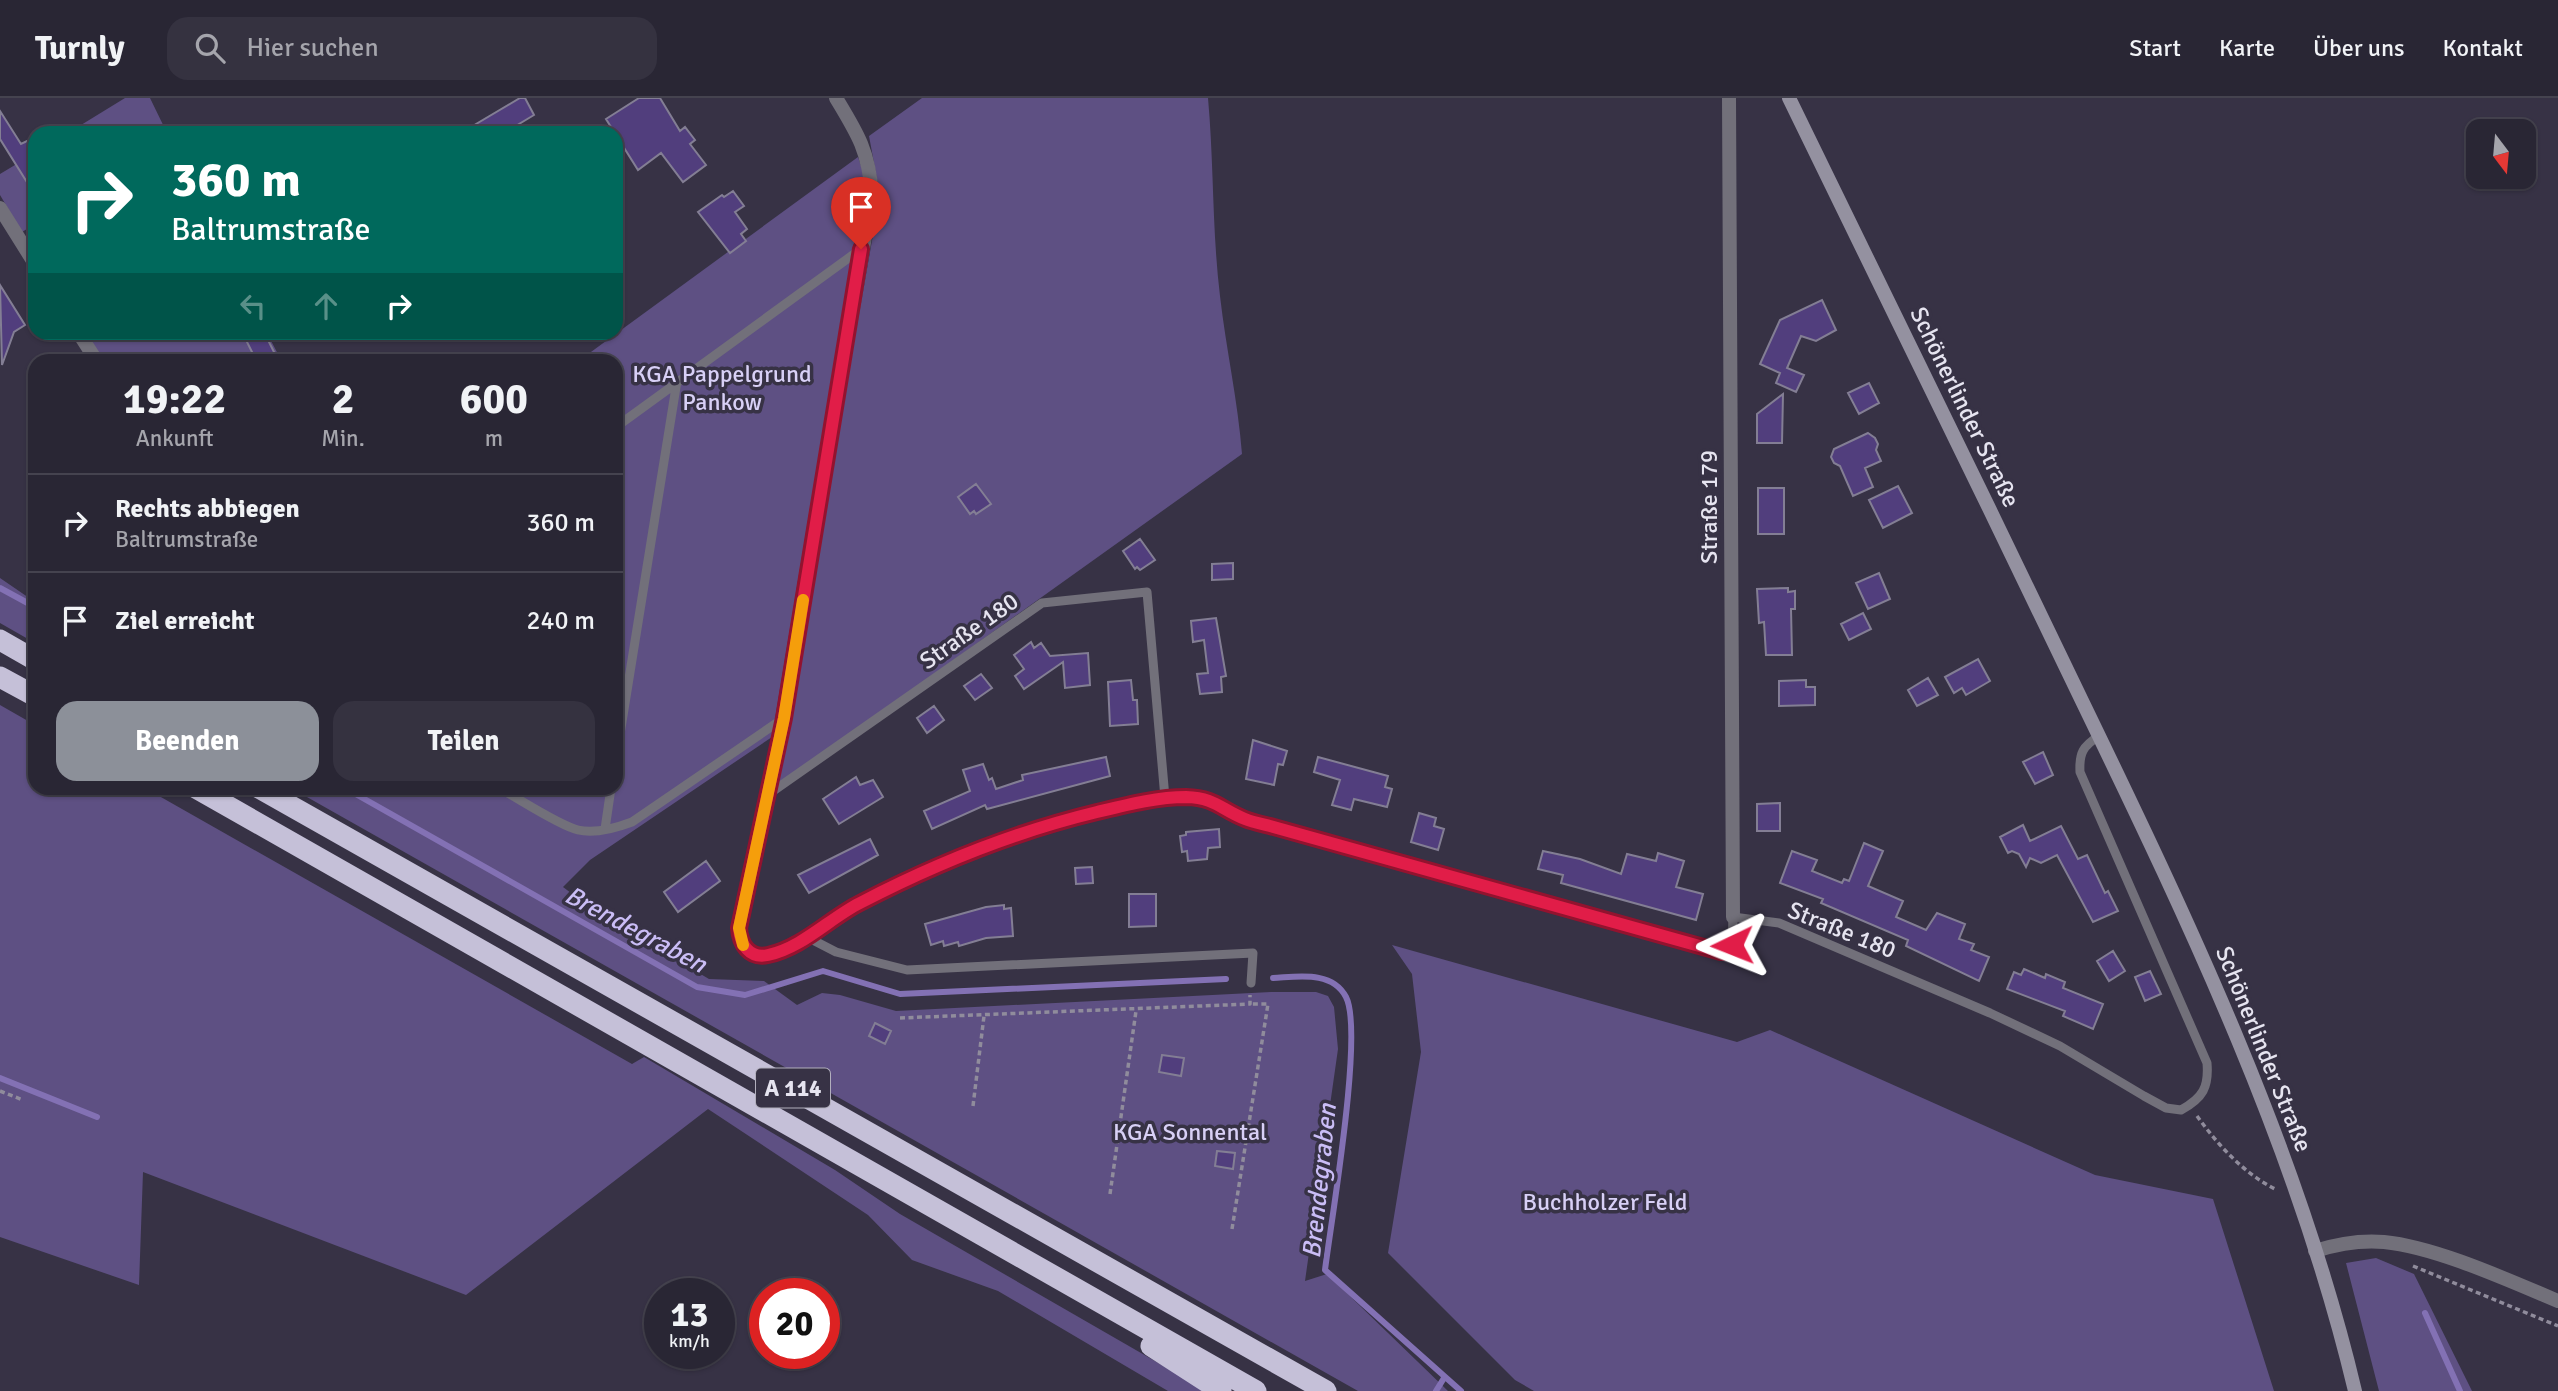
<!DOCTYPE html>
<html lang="de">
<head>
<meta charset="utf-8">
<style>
	:root { --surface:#292634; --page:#353240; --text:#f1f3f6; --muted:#a5a5ac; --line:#45434f; --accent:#8c9099 }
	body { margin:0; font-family:Signika,sans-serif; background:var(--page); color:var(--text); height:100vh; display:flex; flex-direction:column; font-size:26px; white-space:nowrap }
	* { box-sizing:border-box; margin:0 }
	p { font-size:23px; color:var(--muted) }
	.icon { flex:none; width:38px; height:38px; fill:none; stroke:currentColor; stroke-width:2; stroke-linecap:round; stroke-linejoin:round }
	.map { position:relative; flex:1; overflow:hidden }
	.drawer { position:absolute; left:28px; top:256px; width:595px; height:441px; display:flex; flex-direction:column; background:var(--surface); border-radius:21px; box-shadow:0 2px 5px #0004,0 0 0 2px var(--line) }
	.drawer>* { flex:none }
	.banner { position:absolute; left:28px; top:28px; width:595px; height:214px; border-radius:21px; box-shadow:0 2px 5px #0004,0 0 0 2px var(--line); background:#00695c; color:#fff; overflow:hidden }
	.needle { width:46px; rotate:164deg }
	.tools { position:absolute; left:2466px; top:21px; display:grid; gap:14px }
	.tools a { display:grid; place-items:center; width:70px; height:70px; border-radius:14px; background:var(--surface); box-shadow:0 2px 5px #0004,0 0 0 2px var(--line); font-size:35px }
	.speed { position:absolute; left:644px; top:1180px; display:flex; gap:14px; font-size:35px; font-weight:700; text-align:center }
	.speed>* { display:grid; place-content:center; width:91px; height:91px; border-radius:50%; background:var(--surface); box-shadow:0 2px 5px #0004,0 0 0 2px var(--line); line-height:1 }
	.speed small { font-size:18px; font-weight:400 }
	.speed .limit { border:10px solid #d22; background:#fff; color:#111 }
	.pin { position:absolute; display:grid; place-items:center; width:60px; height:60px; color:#fff; margin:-72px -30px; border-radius:50% 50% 50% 0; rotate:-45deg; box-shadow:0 0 7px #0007 }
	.pin .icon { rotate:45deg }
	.me { position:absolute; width:77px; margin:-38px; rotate:268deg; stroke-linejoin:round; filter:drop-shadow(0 0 5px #0008) }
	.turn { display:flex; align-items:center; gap:24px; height:147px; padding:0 28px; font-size:32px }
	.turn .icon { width:91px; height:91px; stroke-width:2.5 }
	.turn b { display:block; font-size:49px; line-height:60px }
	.lanes { display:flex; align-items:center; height:66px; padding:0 28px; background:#0003; justify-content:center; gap:35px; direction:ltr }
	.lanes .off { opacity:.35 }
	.eta { display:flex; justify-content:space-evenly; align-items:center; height:119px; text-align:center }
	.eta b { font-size:42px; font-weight:700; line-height:49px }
	.action { display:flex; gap:14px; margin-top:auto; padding:14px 28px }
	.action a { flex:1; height:80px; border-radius:21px; background:var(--accent); color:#fff; font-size:28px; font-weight:700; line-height:80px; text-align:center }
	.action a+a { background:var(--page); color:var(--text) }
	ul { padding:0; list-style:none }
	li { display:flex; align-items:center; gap:21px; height:98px; padding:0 28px; border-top:2px solid var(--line) }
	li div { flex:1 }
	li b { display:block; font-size:26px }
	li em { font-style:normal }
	header { display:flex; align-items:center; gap:42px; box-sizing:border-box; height:98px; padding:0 35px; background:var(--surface); border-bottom:2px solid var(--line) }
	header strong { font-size:33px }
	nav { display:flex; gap:38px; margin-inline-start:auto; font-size:24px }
	.search { width:490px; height:63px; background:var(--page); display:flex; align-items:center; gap:18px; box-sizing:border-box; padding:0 24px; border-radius:21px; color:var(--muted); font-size:26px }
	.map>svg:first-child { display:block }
	.green { fill:#5e5083 }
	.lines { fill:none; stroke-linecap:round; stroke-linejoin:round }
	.stream { stroke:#8371b4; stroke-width:6 }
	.building { fill:#513e7d; stroke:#837e94; stroke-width:2 }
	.path { stroke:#908c9c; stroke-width:3.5; stroke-dasharray:5 3.5; stroke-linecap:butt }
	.service { stroke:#72707a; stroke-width:9 }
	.minor { stroke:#72707a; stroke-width:14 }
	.secondary { stroke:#9491a0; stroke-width:14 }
	.motorway { stroke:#c5c0d8; stroke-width:21 }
	.route-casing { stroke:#92132f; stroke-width:18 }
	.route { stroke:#e11d48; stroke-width:12 }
	.slow { stroke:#f59e0b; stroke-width:12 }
	.labels { text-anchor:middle; stroke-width:7; stroke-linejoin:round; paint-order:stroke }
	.shield { fill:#373245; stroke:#b2afbd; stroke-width:2 }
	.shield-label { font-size:23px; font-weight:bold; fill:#e6e4f0 }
	.park-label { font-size:24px; fill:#d8d0f6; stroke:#373245 }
	.street-label { font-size:24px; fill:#e6e4f0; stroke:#373245 }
	.water-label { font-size:26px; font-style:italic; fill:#cabdf6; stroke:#373245 }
</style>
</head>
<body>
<header>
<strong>Turnly</strong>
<div class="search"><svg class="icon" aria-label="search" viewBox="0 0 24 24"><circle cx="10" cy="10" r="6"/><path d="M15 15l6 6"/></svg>Hier suchen</div>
<nav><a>Start</a><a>Karte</a><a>Über uns</a><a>Kontakt</a></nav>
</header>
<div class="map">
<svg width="2558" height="1293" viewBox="0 0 2558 1293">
	<rect width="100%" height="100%" fill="#373245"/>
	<!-- green -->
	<path class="green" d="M125,0H150L167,35H68Z
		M922,0H1208C1214,66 1212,132 1220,198C1226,251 1238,303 1242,356L776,689L880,97L869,38Z
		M35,55V126L22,134L0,97V76Z
		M858,59L865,79L772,639L590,762L563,789L599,816L709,881L764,883L797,907L822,895L840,897L896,913L1271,894H1316L1328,898L1334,909L1338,951L1305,1183L1327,1176L1448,1293H1358L291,690H616V262H580Z
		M85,235H267L281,262H103Z
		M0,480L35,504V545L0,525Z
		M0,607L35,627V690H145L632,966L644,959L835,1072L900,1116L1207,1293H1168L998,1193L912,1162L868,1117L708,1011L466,1197L143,1074L139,1187L0,1139Z
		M1392,847L1737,944L1770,932L2095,1077L2213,1101L2274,1293H1534L1515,1282L1388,1155L1421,954L1412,876Z
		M2376,1160L2414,1176L2472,1293H2379L2346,1165Z"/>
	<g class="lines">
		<!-- stream -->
		<path class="stream" d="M0,490L35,509
			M345,690L697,889L745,897L823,873L900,896L1226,881
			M1273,880C1297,879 1332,872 1346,899C1364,934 1331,1123 1325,1172L1461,1293
			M0,980L97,1019
			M2425,1215L2460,1293
			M1436,1293L1444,1280"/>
	</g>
	<!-- building -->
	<path class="building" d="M520,0H525L534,17L504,35H461Z
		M639,0H660L680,33L685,29L695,42L690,46L706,67L683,84L661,55L638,72L606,21Z
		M0,13L21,46L27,43L35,56V97L0,41Z
		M733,93L744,108L735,114L747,131L741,136L746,143L730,155L698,114L722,97L724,99Z
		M0,187L25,227L14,234L2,267Z
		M1822,202L1836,232L1816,243L1801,238L1787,270L1804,277L1796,294L1776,285L1780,275L1760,266L1780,222Z
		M242,234H264L278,262H256Z
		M1869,285L1879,305L1859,316L1848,295Z
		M1783,296L1782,345H1757V316Z
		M1868,335L1875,340L1878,346L1876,352L1881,363L1865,370L1873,389L1853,398L1840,368L1834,365L1831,359L1834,351Z
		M976,386L991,406L976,416L974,413L970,416L958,399Z
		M1898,388L1912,415L1883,430L1869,402Z
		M1758,390H1784V436H1758Z
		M1140,441L1155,462L1140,472L1137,469L1135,471L1123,453Z
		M1233,465V481L1212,482V466Z
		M1879,475L1890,501L1868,511L1856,485Z
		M1788,490V494L1795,493V511H1791L1792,557H1766L1764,524L1759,525L1757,491Z
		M1863,515L1871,531L1849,542L1841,526Z
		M1216,520L1226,578L1221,579L1222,594L1200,596L1197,576L1208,575L1204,542L1193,544L1191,523Z
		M1031,544L1034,550L1041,545L1050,558L1088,555L1090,587L1065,590L1063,564L1024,591L1015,578L1024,571L1014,557Z
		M1978,561L1990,583L1966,597L1962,590L1954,595L1945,579Z
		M981,576L992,590L975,602L964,588Z
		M1928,580L1938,597L1917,608L1908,592Z
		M1131,582L1133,602H1137L1138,626L1110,628L1108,584Z
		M1806,582V589H1815V607L1779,608V583Z
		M934,608L944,622L927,635L917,620Z
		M1253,642L1287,653L1283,667L1278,666L1274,687L1246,681Z
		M2043,654L2053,677L2035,686L2023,664Z
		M1106,659L1110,678L987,711L985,707L932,731L924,713L970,693L963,672L983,666L989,682L992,680L996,691L1023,682L1022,677Z
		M1318,659L1388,678L1385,689L1392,691L1387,709L1354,701L1351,712L1332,707L1340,682L1314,674Z
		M856,679L860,687L873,682L883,699L839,726L823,701Z
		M1780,705V733H1757V706Z
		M1419,715L1436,720L1434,728L1444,731L1438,752L1411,744Z
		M2023,727L2030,743L2061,728L2078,761L2087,757L2105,795L2108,793L2118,813L2093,824L2057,757L2041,765L2030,760L2026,769L2019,756L2012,753L2008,755L2000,739Z
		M1219,731L1220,749L1208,750L1207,761L1188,763L1187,753L1182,754L1180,738L1186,737V734Z
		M870,741L878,757L809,795L798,777Z
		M1864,745L1883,753L1868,788L1903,803L1896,819L1926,832L1937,815L1965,826L1959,841L1974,846L1971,852L1989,859L1979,883L1906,848L1908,842L1821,805L1823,801L1780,785L1792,753L1817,762L1812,773L1842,785L1844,781L1849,783Z
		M1543,753L1580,761L1621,776L1627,756L1656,763L1658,755L1684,763L1676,789L1703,796L1696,822L1561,785L1563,777L1538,771Z
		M706,763L720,783L678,814L664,794Z
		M1092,769L1093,785L1076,786L1075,770Z
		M1129,796H1156V828L1129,829Z
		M1004,807V811L1011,810L1013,838L986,840L959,848L958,844L944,848L943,843L931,847L925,826L986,809Z
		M2113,853L2125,873L2109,883L2097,863Z
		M2024,871L2045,880L2046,876L2065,884L2063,890L2103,906L2093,931L2063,918L2065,913L2007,891L2014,874L2021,877Z
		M2150,873L2161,896L2145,903L2135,879Z
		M875,925L891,933L885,946L869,938Z
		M1162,957L1184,960L1181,978L1159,974Z
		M1217,1053L1235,1055L1233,1071L1215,1068Z"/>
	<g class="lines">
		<!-- path -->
		<path class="path" d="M900,920L1250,906V897
			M0,993L23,1002
			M973,1008L984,918
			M2197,1018C2218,1047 2244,1076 2277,1092
			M1110,1096L1136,913
			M1232,1131L1268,906H1250
			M2413,1168L2558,1228"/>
		<!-- service -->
		<path class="service" d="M616,329L861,151
			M616,661L677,283
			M499,690C518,700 558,727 578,732C595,736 616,730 632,724L784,620
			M766,698L1042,505L1147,494L1165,700
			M605,731L611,690
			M807,839L836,854L907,872L1253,855L1251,885
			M740,841C745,851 753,858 765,858C790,856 834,819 857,806C944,758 1040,722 1137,705C1161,701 1187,696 1211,702C1223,706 1233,714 1244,721L1721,854L1727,853L1732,847L1733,819L1779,825L1990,915L2060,948L2144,998L2166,1010L2181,1012C2203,1000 2209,989 2207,965L2080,674C2079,655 2083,648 2099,638"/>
		<!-- minor -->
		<path class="minor" d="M1729,0L1733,819
			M0,110L35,166
			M78,234L96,262
			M740,841L739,829L784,620L872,97C869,54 858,36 836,0
			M2315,1153C2337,1146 2361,1142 2384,1144C2436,1149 2510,1183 2558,1203"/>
		<!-- secondary -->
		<path class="secondary" d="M1789,0C1887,202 1987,404 2084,607C2191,828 2298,1053 2355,1293"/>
		<!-- motorway -->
		<path class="motorway" d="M0,542L35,562
			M0,579L35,598
			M196,690L1256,1293
			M259,690L1326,1293
			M1151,1248L1221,1293"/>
	</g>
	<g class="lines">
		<defs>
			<path id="route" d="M861,151L784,620L739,830C740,846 749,861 768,857C802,850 830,820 860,805C937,765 1014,734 1097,714C1126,707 1157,699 1186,699C1216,700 1220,711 1245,721C1252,724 1262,726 1270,728L1721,854L1727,853L1732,847"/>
		</defs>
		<!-- route casing -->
		<use href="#route" class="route-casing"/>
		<!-- route -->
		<use href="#route" class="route"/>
		<!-- slow -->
		<path class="slow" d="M743,847L739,830L784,620L803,502"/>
	</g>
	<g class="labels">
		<!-- shield labels -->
		<rect class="shield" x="756" y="970.5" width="74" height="39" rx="5"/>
		<g class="shield-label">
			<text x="793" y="998">A 114</text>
		</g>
		<!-- park labels -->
		<g class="park-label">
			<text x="722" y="284">KGA Pappelgrund<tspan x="722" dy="28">Pankow</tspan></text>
			<text x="1190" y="1042">KGA Sonnental</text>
			<text x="1605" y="1112">Buchholzer Feld</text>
		</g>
		<!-- street labels -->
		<g class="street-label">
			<text transform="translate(1965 309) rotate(64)" y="8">Schönerlinder Straße</text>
			<text transform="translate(1709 409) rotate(-90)" y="8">Straße 179</text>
			<text transform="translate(969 533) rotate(-35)" y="8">Straße 180</text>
			<text transform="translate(1842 832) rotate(22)" y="8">Straße 180</text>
			<text transform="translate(2264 951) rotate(68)" y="8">Schönerlinder Straße</text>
		</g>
		<!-- water labels -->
		<g class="water-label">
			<text transform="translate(636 831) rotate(28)" y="9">Brendegraben</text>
			<text transform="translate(1319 1083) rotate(-84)" y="9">Brendegraben</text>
		</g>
	</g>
</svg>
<div class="tools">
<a><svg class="needle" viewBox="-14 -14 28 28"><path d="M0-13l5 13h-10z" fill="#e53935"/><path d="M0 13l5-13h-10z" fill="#a5a5ac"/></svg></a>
</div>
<div class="speed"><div>13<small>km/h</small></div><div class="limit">20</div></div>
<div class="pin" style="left:861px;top:151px;background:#d93025"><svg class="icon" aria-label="arrive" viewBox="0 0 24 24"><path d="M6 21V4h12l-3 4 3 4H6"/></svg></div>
<svg class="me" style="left:1732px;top:847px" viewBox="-20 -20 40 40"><path d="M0-17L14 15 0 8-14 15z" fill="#e11d48" stroke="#fff" stroke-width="4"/></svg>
<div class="banner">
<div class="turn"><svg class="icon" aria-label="right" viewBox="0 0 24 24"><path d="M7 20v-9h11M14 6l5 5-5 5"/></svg><div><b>360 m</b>Baltrumstraße</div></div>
<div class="lanes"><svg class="icon off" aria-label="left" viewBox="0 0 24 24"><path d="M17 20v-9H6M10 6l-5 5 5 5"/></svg><svg class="icon off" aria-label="ahead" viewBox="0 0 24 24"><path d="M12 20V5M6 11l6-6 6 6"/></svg><svg class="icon" aria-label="right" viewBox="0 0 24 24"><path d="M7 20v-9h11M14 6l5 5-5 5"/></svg></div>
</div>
<section class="drawer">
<div class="eta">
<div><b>19:22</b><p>Ankunft</p></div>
<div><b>2</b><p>Min.</p></div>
<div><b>600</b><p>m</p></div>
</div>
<ul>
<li><svg class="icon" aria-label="right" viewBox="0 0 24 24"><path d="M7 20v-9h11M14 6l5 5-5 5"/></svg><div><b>Rechts abbiegen</b><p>Baltrumstraße</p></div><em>360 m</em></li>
<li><svg class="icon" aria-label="arrive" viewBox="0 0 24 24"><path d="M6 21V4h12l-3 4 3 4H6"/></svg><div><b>Ziel erreicht</b></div><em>240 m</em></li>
</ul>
<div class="action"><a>Beenden</a><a>Teilen</a></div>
</section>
</div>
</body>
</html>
